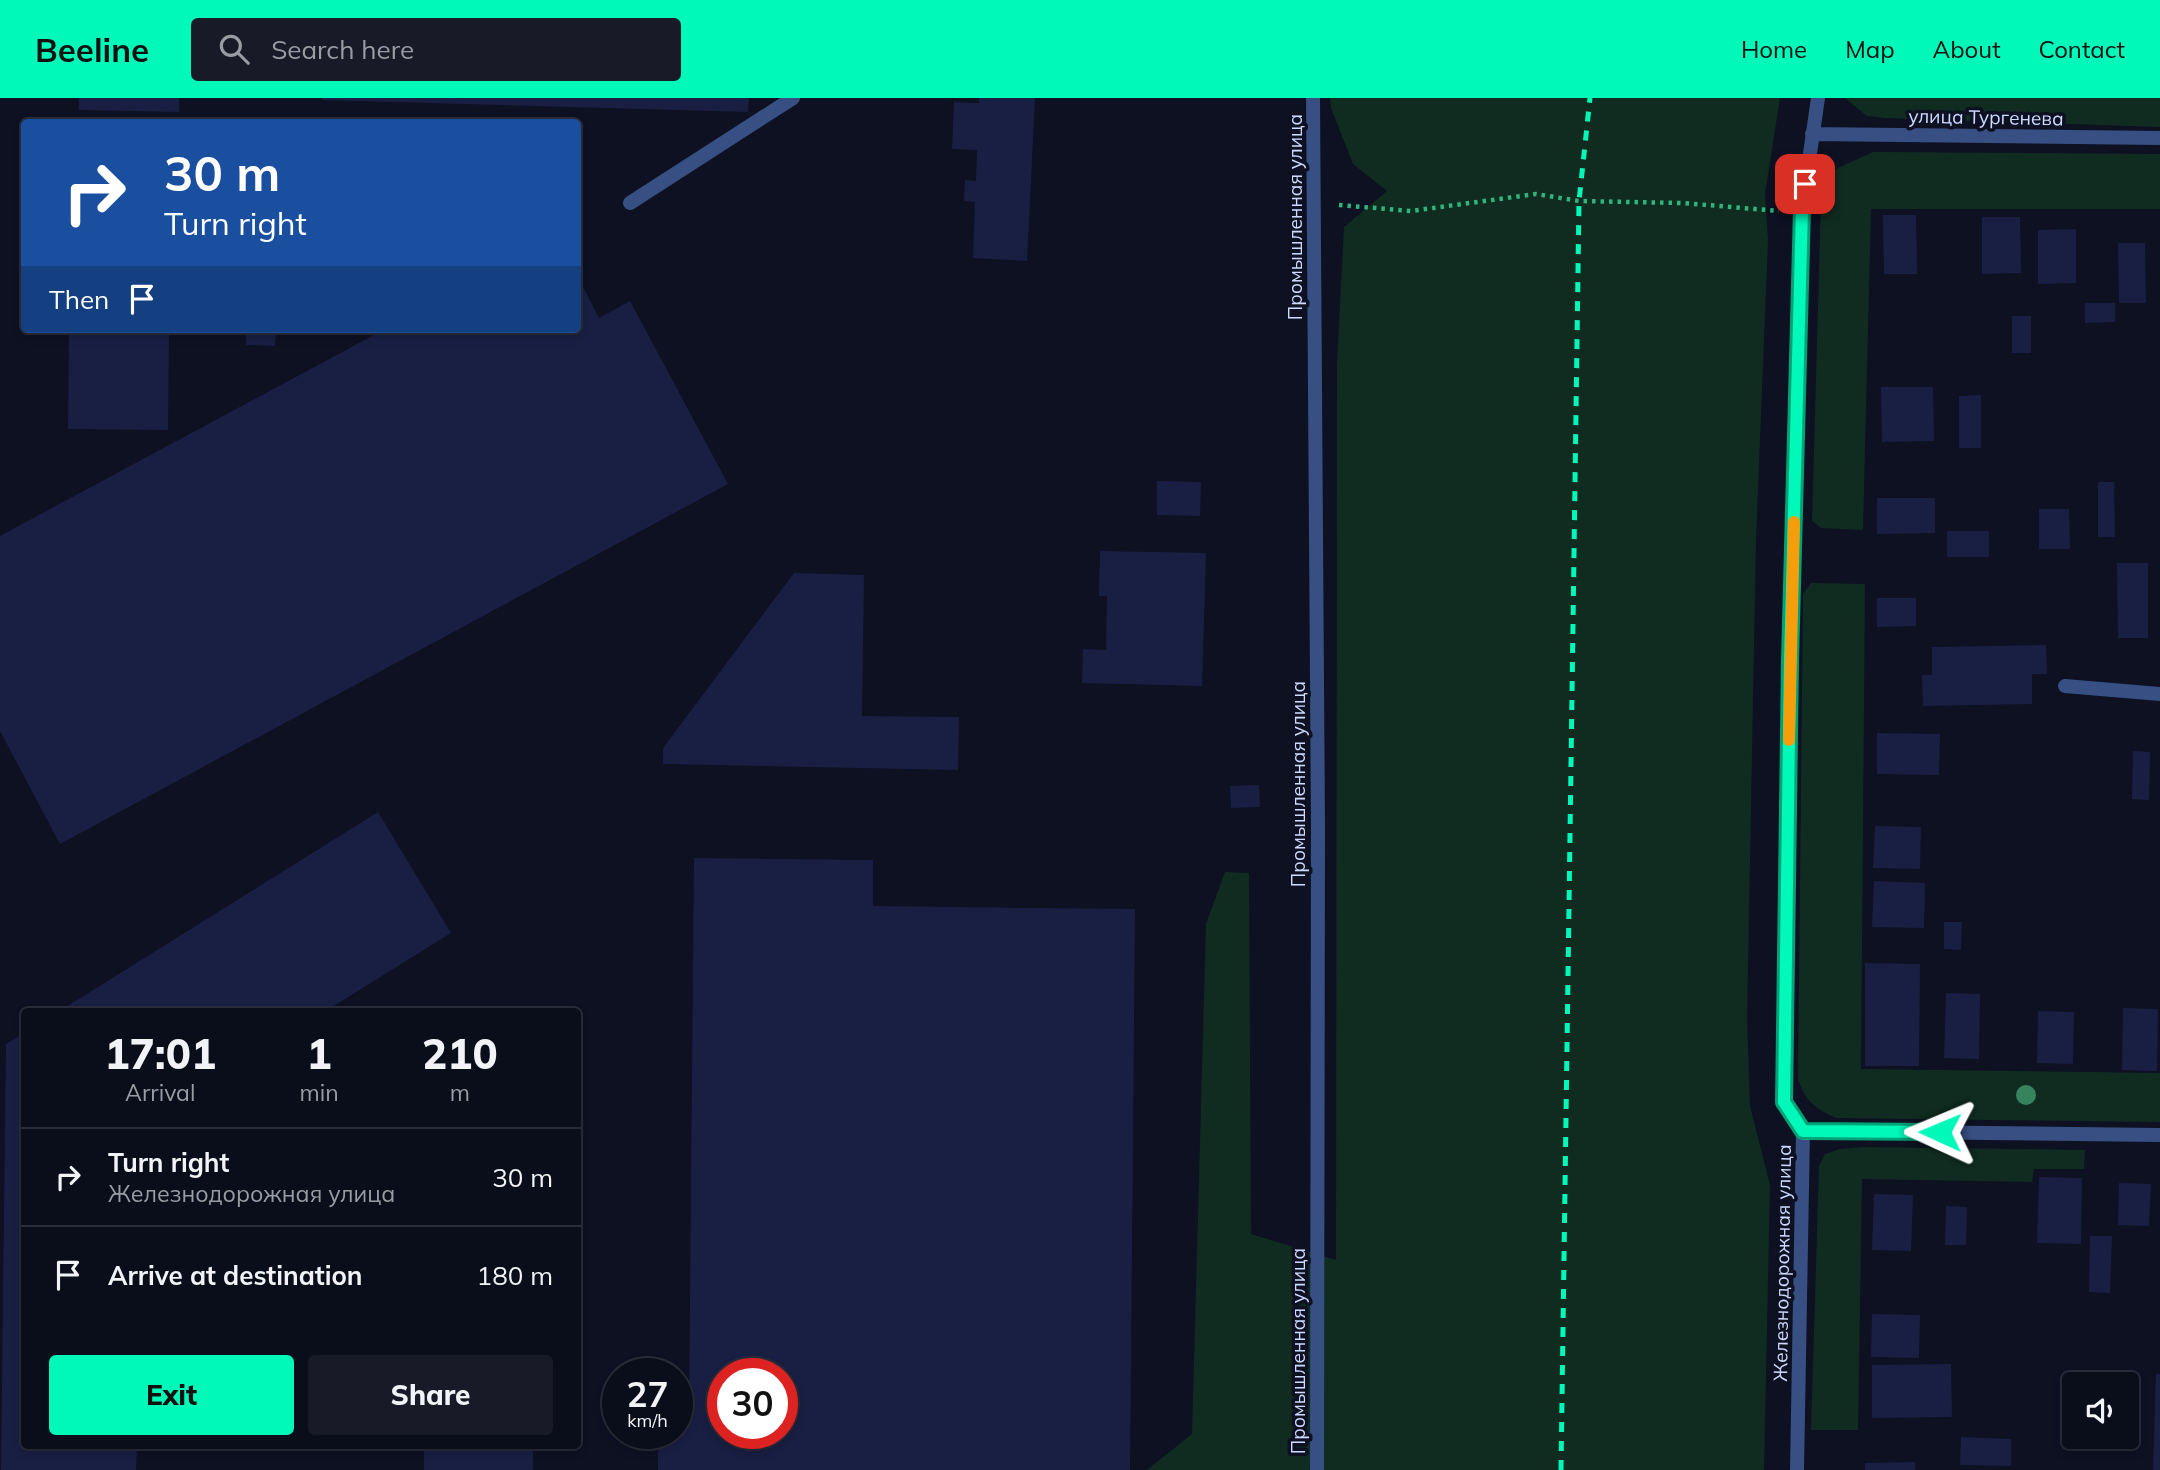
<!DOCTYPE html>
<html lang="en">
<head>
<meta charset="utf-8">
<style>
	:root { --surface:#0a0d1a; --page:#181b27; --text:#f1f3f6; --muted:#999ca2; --line:#2a2d39; --accent:#00f9b9 }
	body { margin:0; font-family:Mulish,sans-serif; background:var(--page); color:var(--text); height:100vh; display:flex; flex-direction:column; font-size:26px; white-space:nowrap }
	* { box-sizing:border-box; margin:0 }
	p { font-size:23px; color:var(--muted) }
	.icon { flex:none; width:38px; height:38px; fill:none; stroke:currentColor; stroke-width:2; stroke-linecap:round; stroke-linejoin:round }
	.map { position:relative; flex:1; overflow:hidden }
	.details { position:absolute; left:21px; top:910px; width:560px; height:441px; display:flex; flex-direction:column; background:var(--surface); border-radius:7px; box-shadow:0 4px 10px #0003,0 0 0 2px var(--line) }
	.details>* { flex:none }
	.guide { position:absolute; left:21px; top:21px; width:560px; height:214px; border-radius:7px; box-shadow:0 4px 10px #0003,0 0 0 2px var(--line); background:#1a4fa0; color:#fff; overflow:hidden }
	.buttons { position:absolute; left:2062px; top:1274px; display:grid; gap:14px }
	.buttons a { display:grid; place-items:center; width:77px; height:77px; border-radius:7px; background:var(--surface); box-shadow:0 4px 10px #0003,0 0 0 2px var(--line); font-size:35px }
	.speed { position:absolute; left:602px; top:1260px; display:flex; gap:14px; font-size:35px; font-weight:700; text-align:center }
	.speed>* { display:grid; place-content:center; width:91px; height:91px; border-radius:50%; background:var(--surface); box-shadow:0 4px 10px #0003,0 0 0 2px var(--line); line-height:1 }
	.speed small { font-size:18px; font-weight:400 }
	.speed .limit { border:10px solid #d22; background:#fff; color:#111 }
	.pin { position:absolute; display:grid; place-items:center; width:60px; height:60px; color:#fff; margin:-30px; border-radius:14px; box-shadow:0 4px 10px #0006 }
	.me { position:absolute; width:77px; margin:-38px; rotate:271deg; stroke-linejoin:round; filter:drop-shadow(0 0 5px #0008) }
	.turn { display:flex; align-items:center; gap:24px; height:147px; padding:0 28px; font-size:32px }
	.turn .icon { width:91px; height:91px; stroke-width:2.5 }
	.turn b { display:block; font-size:49px; line-height:60px }
	.then { display:flex; align-items:center; height:66px; padding:0 28px; background:#0003; gap:14px; font-size:26px }
	.eta { display:flex; justify-content:space-evenly; align-items:center; height:119px; text-align:center }
	.eta b { font-size:42px; font-weight:800; line-height:49px }
	.action { display:flex; gap:14px; margin-top:auto; padding:14px 28px }
	.action a { flex:1; height:80px; border-radius:7px; background:var(--accent); color:#111; font-size:28px; font-weight:800; line-height:80px; text-align:center }
	.action a+a { background:var(--page); color:var(--text) }
	ul { padding:0; list-style:none }
	li { display:flex; align-items:center; gap:21px; height:98px; padding:0 28px; border-top:2px solid var(--line) }
	li div { flex:1 }
	li b { display:block; font-size:26px }
	li em { font-style:normal }
	header { display:flex; align-items:center; gap:42px; box-sizing:border-box; height:98px; padding:0 35px; background:var(--accent); color:#111 }
	header strong { font-size:33px }
	nav { display:flex; gap:38px; margin-inline-start:auto; font-size:24px }
	.search { width:490px; height:63px; background:var(--page); display:flex; align-items:center; gap:18px; box-sizing:border-box; padding:0 24px; border-radius:7px; color:var(--muted); font-size:26px }
	.map>svg:first-child { display:block }
	.green { fill:#102c21 }
	.building { fill:#191f43; fill-rule:evenodd }
	.lines { fill:none; stroke-linecap:round; stroke-linejoin:round }
	.path { stroke:#2cb57c; stroke-width:4.5; stroke-dasharray:3.5 5; stroke-linecap:butt }
	.lane { stroke:#374f82; stroke-width:14 }
	.street { stroke:#374f82; stroke-width:14 }
	.rail { stroke:#00f9b9; stroke-width:5; stroke-dasharray:10 9; stroke-linecap:butt }
	.tree { fill:#36835d }
	.route-casing { stroke:#00a278; stroke-width:18 }
	.route { stroke:#00f9b9; stroke-width:12 }
	.slow { stroke:#f59e0b; stroke-width:12 }
	.labels { text-anchor:middle; stroke-width:7; stroke-linejoin:round; paint-order:stroke }
	.street-label { font-size:19px; fill:#cedaff; stroke:#0d1122 }
</style>
</head>
<body>
<header>
<strong>Beeline</strong>
<div class="search"><svg class="icon" aria-label="search" viewBox="0 0 24 24"><circle cx="10" cy="10" r="6"/><path d="M15 15l6 6"/></svg>Search here</div>
<nav><a>Home</a><a>Map</a><a>About</a><a>Contact</a></nav>
</header>
<div class="map">
<svg width="2160" height="1372" viewBox="0 0 2160 1372">
	<rect width="100%" height="100%" fill="#0d1122"/>
	<!-- green -->
	<path class="green" d="M1330,0H1780L1765,96L1768,142L1756,441L1747,922L1750,1008L1770,1087L1764,1372H1147L1192,1336L1206,826L1225,774L1249,775L1251,1136L1336,1162L1337,266L1344,129L1387,93L1353,66L1331,10Z
		M1845,0H2160V29L1885,20L1867,18Z
		M1873,54L2160,56V111H1871L1863,432L1821,430L1812,423L1821,101L1831,73Z
		M1811,485L1865,486L1861,971L2160,975V1024L1836,1020C1815,1011 1805,1002 1798,981L1803,496Z
		M1863,1049L2085,1052L2084,1071H2034L2032,1084L1862,1081L1858,1332H1811L1819,1068L1825,1056L1840,1051Z"/>
	<!-- building -->
	<path class="building" d="M79,0H179V14L79,12Z
		M322,0H749L748,14L322,2Z
		M979,0H1035L1027,163L973,160L975,104L964,103L965,82L976,83L977,52L952,51L954,4L979,5Z
		M1883,117H1916L1917,176H1884Z
		M1982,119H2020L2021,175L1982,176Z
		M2076,131V185L2038,186V132Z
		M2118,145H2145L2146,205H2119Z
		M578,179L599,220L630,203L728,386L60,746L0,633V438L385,231H578Z
		M2085,205H2115V224L2085,225Z
		M2012,218H2031V255H2012Z
		M69,231H169L168,332L68,331Z
		M246,231H276L275,248L246,247Z
		M1881,289H1933L1934,343L1882,344Z
		M1981,297V350H1959V298Z
		M1157,383L1201,384L1200,418L1157,417Z
		M2098,384H2114L2115,439H2098Z
		M1877,400H1935V435L1877,436Z
		M2039,411H2069L2070,451H2039Z
		M1947,433H1989V459H1947Z
		M1100,453L1206,455L1202,588L1082,585L1083,551L1106,552L1107,498H1099Z
		M2117,465H2148V540H2118Z
		M794,475L864,477L862,618L959,619L958,672L663,666V650Z
		M1877,500H1916V528L1877,529Z
		M2046,547L2047,576H2032V606L1923,608L1922,577H1932V549Z
		M1877,635L1940,636L1939,677L1877,676Z
		M2133,653L2150,654L2149,702L2132,701Z
		M1259,687L1260,709L1231,710L1230,688Z
		M378,714L451,835L324,914H58Z
		M1875,728L1921,729L1920,771L1873,770Z
		M694,760L873,762V808L1135,811L1130,1372H658V1335H677V1313L689,1314ZM723,1276H782V1335H723Z
		M1874,783L1925,785L1924,830L1872,829Z
		M1944,824H1962L1961,852L1944,851Z
		M1865,865L1920,866L1919,968H1865Z
		M1946,895L1980,896L1979,961L1944,960Z
		M2123,910L2158,911L2157,973L2122,972Z
		M2038,913L2074,914L2073,966L2037,965Z
		M24,935V1348H137L136,1372H1L6,946Z
		M2039,1079L2082,1080L2081,1146L2037,1145Z
		M2119,1085L2151,1086L2149,1128L2118,1127Z
		M1874,1096L1913,1097L1911,1153L1872,1152Z
		M1946,1108L1967,1109L1966,1147H1945Z
		M2090,1138H2112L2110,1195L2089,1194Z
		M1872,1216L1920,1217L1919,1260L1871,1259Z
		M1951,1266L1952,1319L1872,1320V1267Z
		M2156,1276H2160V1372H2153Z
		M1961,1339L2011,1341V1368L1960,1367Z
		M424,1348H533V1372H424Z
		M1915,1364V1372H1865V1365Z"/>
	<g class="lines">
		<!-- path -->
		<path class="path" d="M1339,107L1411,113L1536,96L1579,103L1683,105L1779,113"/>
		<!-- lane -->
		<path class="lane" d="M630,105L793,0
			M2065,588L2160,596"/>
		<!-- street -->
		<path class="street" d="M1313,0L1318,728L1317,1372
			M1812,36L2160,40
			M1803,1033L2160,1037
			M1797,1372L1803,1033L1784,1004L1790,563L1802,111L1818,0"/>
		<!-- rail -->
		<path class="rail" d="M1561,1372L1579,103L1590,0"/>
	</g>
	<!-- trees -->
	<circle class="tree" cx="2026" cy="997" r="10"/>
	<g class="lines">
		<defs>
			<path id="route" d="M1805,86L1802,111L1790,563L1784,1004L1803,1033L1940,1034"/>
		</defs>
		<!-- route casing -->
		<use href="#route" class="route-casing"/>
		<!-- route -->
		<use href="#route" class="route"/>
		<!-- slow -->
		<path class="slow" d="M1789,642L1794,424"/>
	</g>
	<g class="labels">
		<!-- street labels -->
		<g class="street-label">
			<text transform="translate(1986 19) rotate(1)" y="7">улица Тургенева</text>
			<text transform="translate(1295 119) rotate(-90)" y="7">Промышленная улица</text>
			<text transform="translate(1298 686) rotate(-90)" y="7">Промышленная улица</text>
			<text transform="translate(1782 1165) rotate(-89)" y="7">Железнодорожная улица</text>
			<text transform="translate(1298 1253) rotate(-90)" y="7">Промышленная улица</text>
		</g>
	</g>
</svg>
<div class="buttons">
<a><svg class="icon" aria-label="sound" viewBox="0 0 24 24"><path d="M4 9h4l5-4v14l-5-4H4zM17 9q2 3 0 6"/></svg></a>
</div>
<div class="speed"><div>27<small>km/h</small></div><div class="limit">30</div></div>
<div class="pin" style="left:1805px;top:86px;background:#d93025"><svg class="icon" aria-label="arrive" viewBox="0 0 24 24"><path d="M6 21V4h12l-3 4 3 4H6"/></svg></div>
<svg class="me" style="left:1940px;top:1034px" viewBox="-20 -20 40 40"><path d="M0-17L14 15 0 8-14 15z" fill="#00f9b9" stroke="#fff" stroke-width="4"/></svg>
<div class="guide">
<div class="turn"><svg class="icon" aria-label="right" viewBox="0 0 24 24"><path d="M7 20v-9h11M14 6l5 5-5 5"/></svg><div><b>30 m</b>Turn right</div></div>
<div class="then">Then<svg class="icon" aria-label="arrive" viewBox="0 0 24 24"><path d="M6 21V4h12l-3 4 3 4H6"/></svg></div>
</div>
<section class="details">
<div class="eta">
<div><b>17:01</b><p>Arrival</p></div>
<div><b>1</b><p>min</p></div>
<div><b>210</b><p>m</p></div>
</div>
<ul>
<li><svg class="icon" aria-label="right" viewBox="0 0 24 24"><path d="M7 20v-9h11M14 6l5 5-5 5"/></svg><div><b>Turn right</b><p>Железнодорожная улица</p></div><em>30 m</em></li>
<li><svg class="icon" aria-label="arrive" viewBox="0 0 24 24"><path d="M6 21V4h12l-3 4 3 4H6"/></svg><div><b>Arrive at destination</b></div><em>180 m</em></li>
</ul>
<div class="action"><a>Exit</a><a>Share</a></div>
</section>
</div>
</body>
</html>
